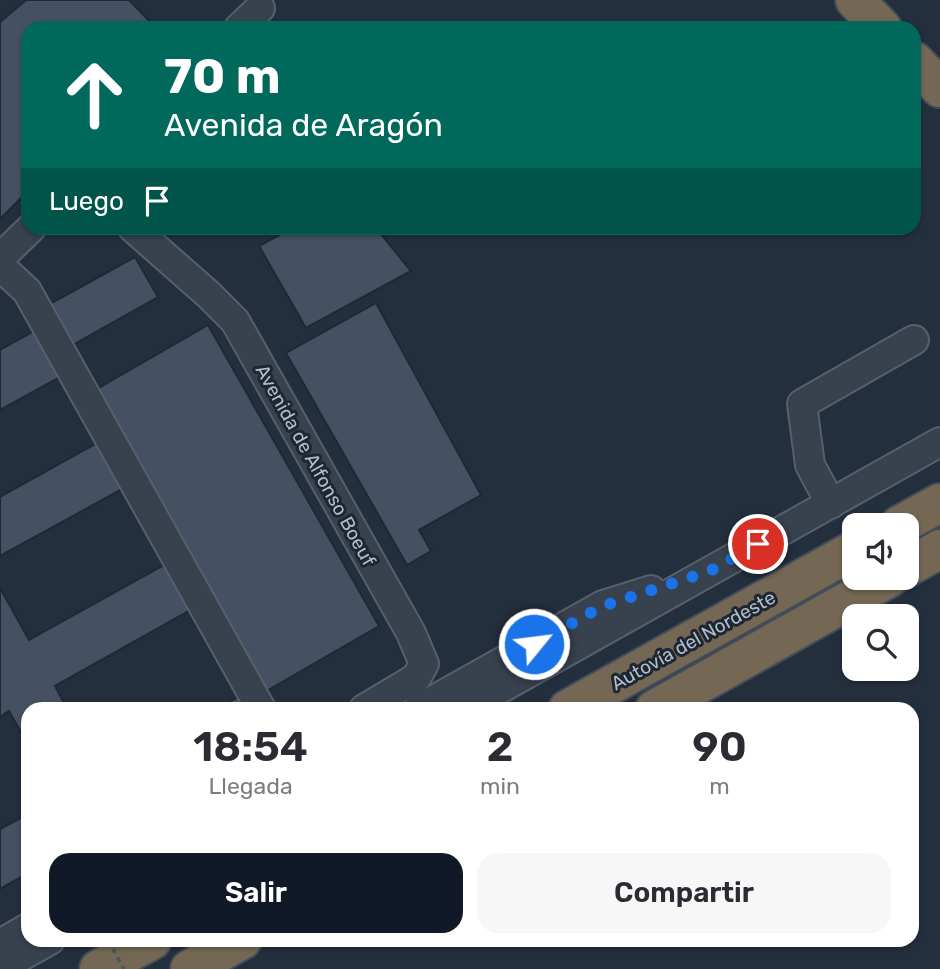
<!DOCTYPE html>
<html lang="es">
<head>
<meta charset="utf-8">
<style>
	:root { --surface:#fff; --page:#f7f7f7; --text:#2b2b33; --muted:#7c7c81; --accent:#111827 }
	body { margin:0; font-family:Rubik,sans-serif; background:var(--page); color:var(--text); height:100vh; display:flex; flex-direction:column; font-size:26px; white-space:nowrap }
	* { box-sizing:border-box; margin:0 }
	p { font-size:23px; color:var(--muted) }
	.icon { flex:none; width:38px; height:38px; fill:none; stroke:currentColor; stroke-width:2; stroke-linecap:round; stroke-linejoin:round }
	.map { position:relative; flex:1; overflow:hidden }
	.panel { position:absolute; left:21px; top:702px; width:898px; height:245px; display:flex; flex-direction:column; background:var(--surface); border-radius:21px; box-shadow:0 2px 5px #0004 }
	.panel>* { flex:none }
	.top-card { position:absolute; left:21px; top:21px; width:900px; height:214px; border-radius:21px; box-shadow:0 2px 5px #0004; background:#00695c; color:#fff; overflow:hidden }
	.tools { position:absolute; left:842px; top:513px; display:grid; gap:14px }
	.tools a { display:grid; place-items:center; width:77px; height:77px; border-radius:14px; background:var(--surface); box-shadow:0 2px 5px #0004; font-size:35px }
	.pin { position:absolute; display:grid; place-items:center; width:60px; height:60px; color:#fff; margin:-30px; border:4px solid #fff; border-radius:50%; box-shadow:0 2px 7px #0007 }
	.me { position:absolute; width:77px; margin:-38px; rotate:61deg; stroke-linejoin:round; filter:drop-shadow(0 0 5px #0008) }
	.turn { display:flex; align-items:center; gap:24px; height:147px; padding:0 28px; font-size:32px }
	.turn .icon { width:91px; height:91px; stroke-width:2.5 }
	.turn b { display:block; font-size:49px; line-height:60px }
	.then { display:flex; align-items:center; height:66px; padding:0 28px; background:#0003; gap:14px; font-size:26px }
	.eta { display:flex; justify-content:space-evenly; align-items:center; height:119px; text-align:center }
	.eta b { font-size:42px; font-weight:600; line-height:49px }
	.cta { display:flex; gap:14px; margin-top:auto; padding:14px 28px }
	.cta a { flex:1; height:80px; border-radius:21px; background:var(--accent); color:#fff; font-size:28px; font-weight:600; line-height:80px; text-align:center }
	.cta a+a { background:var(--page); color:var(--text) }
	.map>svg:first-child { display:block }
	.building { fill:#455162; stroke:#1f2835; stroke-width:2 }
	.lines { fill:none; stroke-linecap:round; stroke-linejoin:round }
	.minor-casing { stroke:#565f6c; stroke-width:32 }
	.highway-casing { stroke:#434c59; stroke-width:42 }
	.minor { stroke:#38414e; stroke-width:28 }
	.highway { stroke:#746855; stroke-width:38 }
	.path-bridge { stroke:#44595c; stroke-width:3.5; stroke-dasharray:5 5; stroke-linecap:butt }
	.route { stroke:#1a73e8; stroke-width:12; stroke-dasharray:0 21.6 }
	.labels { text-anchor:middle; stroke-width:6; stroke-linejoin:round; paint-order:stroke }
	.street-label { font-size:19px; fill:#b4bcc9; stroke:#1d2633 }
</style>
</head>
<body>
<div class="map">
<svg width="940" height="969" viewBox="0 0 940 969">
	<rect width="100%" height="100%" fill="#242f3e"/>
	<!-- building -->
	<path class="building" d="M26,0H129L156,28H28V191L0,219V22Z
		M292,228H376L411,271L306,328L259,246Z
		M135,257L158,297L69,347L46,306Z
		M376,303L481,495L419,530L431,551L407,565L286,353Z
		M208,325L379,626L263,693L90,393Z
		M36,330L62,376L0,410V350Z
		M99,442L124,488L0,556V497Z
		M166,564L192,609L55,686L67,709H28V745L9,711L0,717V588L29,640Z
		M240,696L247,709H216Z
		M28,814V873L0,889V829Z"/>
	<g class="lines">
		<defs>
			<path id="minor" d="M239,28L260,8
				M133,228L209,295L235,321L411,633L424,664L416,678L364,709
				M0,258L31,228
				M0,266L27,291L261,709
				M831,504L810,465L802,404L914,340
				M418,709L603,605L651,590
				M464,709L940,442
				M0,944L28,928
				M0,968L50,940"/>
			<path id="highway" d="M855,0L882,28
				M914,61L940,88
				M900,525L940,503
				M906,568L940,549
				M568,709L854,550
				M655,709L889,578
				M99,969L152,940
				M190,969L242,940"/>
		</defs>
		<!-- minor casing -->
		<use href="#minor" class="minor-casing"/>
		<!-- highway casing -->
		<use href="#highway" class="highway-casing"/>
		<!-- minor -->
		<use href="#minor" class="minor"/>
		<!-- highway -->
		<use href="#highway" class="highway"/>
		<!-- path-bridge -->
		<path class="path-bridge" d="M108,940L124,969"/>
	</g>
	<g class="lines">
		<!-- route -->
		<path class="route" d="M534,644L603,606L710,571L758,544"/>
	</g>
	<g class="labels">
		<!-- street labels -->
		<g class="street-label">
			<text transform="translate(316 465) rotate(61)" y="7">Avenida de Alfonso Boeuf</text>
			<text transform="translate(693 640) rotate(-29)" y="7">Autovía del Nordeste</text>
		</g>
	</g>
</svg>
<div class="tools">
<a><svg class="icon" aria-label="sound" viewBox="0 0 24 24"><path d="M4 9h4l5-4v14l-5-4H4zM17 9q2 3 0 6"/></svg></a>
<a><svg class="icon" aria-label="search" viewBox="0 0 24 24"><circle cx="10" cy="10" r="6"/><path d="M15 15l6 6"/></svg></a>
</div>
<div class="pin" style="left:758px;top:544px;background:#d93025"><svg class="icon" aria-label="arrive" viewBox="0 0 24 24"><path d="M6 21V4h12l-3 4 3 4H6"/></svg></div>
<svg class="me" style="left:534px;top:644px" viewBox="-20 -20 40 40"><circle r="17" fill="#1a73e8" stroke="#fff" stroke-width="3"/><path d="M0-11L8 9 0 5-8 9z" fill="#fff"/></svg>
<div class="top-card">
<div class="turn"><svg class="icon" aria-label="ahead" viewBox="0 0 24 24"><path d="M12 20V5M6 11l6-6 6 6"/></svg><div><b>70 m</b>Avenida de Aragón</div></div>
<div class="then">Luego<svg class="icon" aria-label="arrive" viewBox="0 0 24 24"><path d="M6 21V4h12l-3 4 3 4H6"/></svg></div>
</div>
<section class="panel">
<div class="eta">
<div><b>18:54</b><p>Llegada</p></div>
<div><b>2</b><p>min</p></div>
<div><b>90</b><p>m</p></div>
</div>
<div class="cta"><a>Salir</a><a>Compartir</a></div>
</section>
</div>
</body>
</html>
